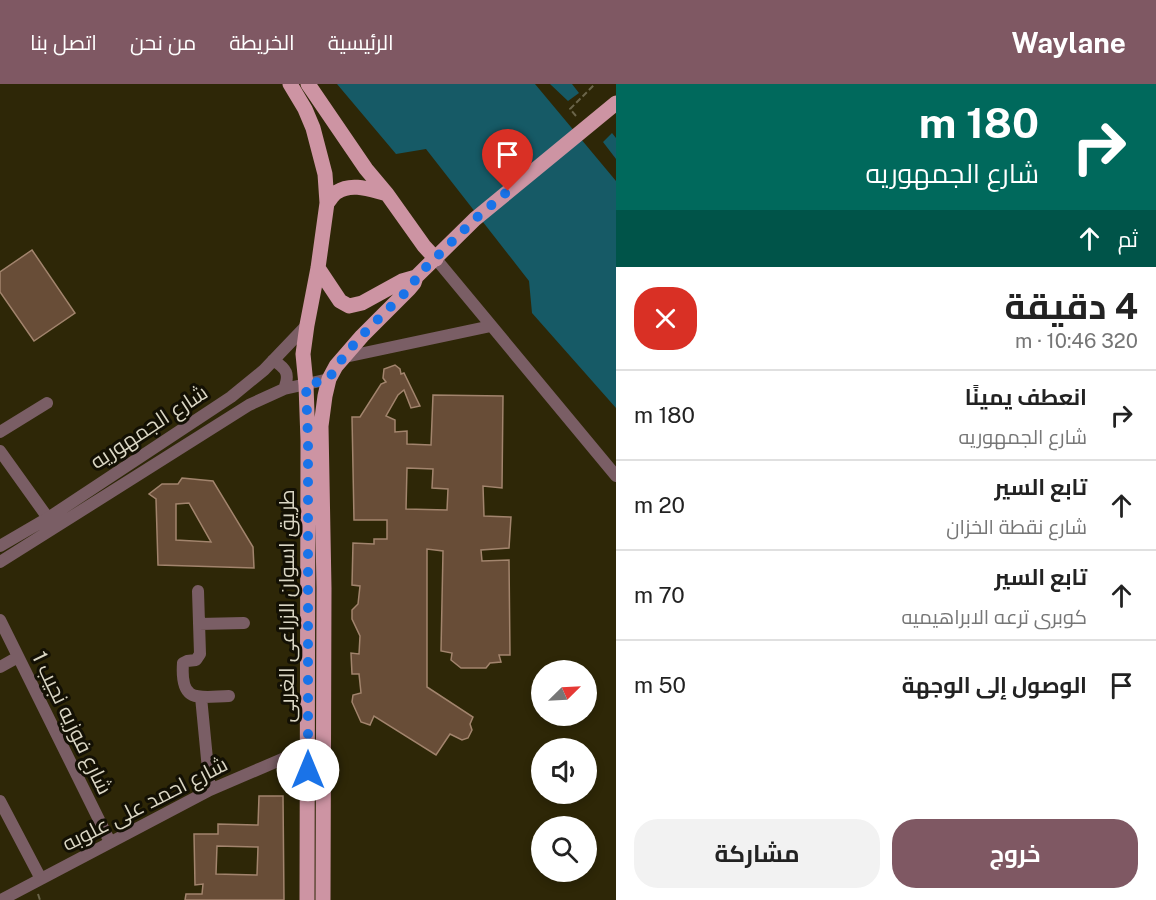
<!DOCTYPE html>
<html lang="ar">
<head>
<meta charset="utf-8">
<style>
	:root { --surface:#fff; --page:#f2f2f2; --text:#222; --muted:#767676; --line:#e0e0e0; --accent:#7f5863 }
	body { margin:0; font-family:"Public Sans",Cairo,sans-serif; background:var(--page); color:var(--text); direction:rtl; height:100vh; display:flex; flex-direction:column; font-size:22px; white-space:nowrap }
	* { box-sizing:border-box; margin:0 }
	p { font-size:20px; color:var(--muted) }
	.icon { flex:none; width:33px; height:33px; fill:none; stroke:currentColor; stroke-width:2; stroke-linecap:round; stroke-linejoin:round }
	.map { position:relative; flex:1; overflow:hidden; direction:ltr }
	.drawer { display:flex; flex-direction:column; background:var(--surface); width:540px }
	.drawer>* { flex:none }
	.top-card { background:#00695c; color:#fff; overflow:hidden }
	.needle { width:39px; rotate:66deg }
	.tools { position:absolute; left:531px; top:576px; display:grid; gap:12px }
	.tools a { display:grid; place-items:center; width:66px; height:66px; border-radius:50%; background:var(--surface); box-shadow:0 3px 9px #0003; font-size:30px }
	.pin { position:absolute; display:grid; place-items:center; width:51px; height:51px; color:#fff; margin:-62px -26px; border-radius:50% 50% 50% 0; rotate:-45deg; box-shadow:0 0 6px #0007 }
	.pin .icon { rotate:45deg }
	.me { position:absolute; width:66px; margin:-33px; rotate:0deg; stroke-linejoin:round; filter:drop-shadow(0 0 4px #0008) }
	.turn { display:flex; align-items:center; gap:21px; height:126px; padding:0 18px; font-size:27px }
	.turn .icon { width:78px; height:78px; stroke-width:2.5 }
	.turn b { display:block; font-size:42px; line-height:51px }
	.then { display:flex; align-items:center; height:57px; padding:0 18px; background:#0003; gap:12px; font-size:22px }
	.round { display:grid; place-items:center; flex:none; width:63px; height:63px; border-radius:24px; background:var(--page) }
	.overview { display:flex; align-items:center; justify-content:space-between; height:102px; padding:0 18px }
	h1 { font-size:36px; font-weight:700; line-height:45px }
	.action { display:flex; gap:12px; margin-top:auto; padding:12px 18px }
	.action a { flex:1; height:69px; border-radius:24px; background:var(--accent); color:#fff; font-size:24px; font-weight:700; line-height:69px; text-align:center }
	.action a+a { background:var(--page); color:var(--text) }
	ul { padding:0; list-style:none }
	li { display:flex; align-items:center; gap:18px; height:90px; padding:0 18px; border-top:2px solid var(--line) }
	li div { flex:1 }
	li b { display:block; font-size:22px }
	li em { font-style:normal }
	header { display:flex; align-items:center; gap:36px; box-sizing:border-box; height:84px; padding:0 30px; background:var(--accent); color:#fff }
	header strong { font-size:28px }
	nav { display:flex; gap:33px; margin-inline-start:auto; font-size:21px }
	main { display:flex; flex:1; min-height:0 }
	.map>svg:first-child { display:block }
	.water { fill:#165a66 }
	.building { fill:#684d37; stroke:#a2846d; stroke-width:1.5; fill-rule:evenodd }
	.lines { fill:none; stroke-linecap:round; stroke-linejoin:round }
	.path { stroke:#6b654a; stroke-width:2; stroke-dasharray:6 3; stroke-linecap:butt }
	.minor { stroke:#7a5e65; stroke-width:12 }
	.tertiary { stroke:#7a5e65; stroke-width:12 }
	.primary { stroke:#cd94a3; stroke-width:15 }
	.route { stroke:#1a73e8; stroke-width:10; stroke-dasharray:0 18 }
	.labels { text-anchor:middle; stroke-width:6; stroke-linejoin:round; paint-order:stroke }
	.street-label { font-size:21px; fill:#dad6c4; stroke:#131004 }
</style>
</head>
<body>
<header>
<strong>Waylane</strong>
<nav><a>الرئيسية</a><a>الخريطة</a><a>من نحن</a><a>اتصل بنا</a></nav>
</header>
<main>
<section class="drawer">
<div class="top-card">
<div class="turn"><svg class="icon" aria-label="right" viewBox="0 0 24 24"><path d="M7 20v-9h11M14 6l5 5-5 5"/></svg><div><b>180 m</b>شارع الجمهوريه</div></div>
<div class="then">ثم<svg class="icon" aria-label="ahead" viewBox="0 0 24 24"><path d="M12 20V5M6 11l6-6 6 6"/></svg></div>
</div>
<div class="overview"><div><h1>4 دقيقة</h1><p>320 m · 10:46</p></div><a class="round" style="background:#d93025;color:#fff"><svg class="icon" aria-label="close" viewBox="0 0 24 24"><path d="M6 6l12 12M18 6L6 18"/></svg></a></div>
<ul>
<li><svg class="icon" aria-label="right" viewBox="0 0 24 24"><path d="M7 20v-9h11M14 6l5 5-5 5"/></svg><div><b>انعطف يمينًا</b><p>شارع الجمهوريه</p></div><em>180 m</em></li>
<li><svg class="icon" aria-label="ahead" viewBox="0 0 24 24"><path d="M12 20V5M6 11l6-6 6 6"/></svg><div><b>تابع السير</b><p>شارع نقطة الخزان</p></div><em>20 m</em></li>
<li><svg class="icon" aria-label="ahead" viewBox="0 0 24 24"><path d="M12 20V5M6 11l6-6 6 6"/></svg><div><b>تابع السير</b><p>كوبرى ترعه الابراهيميه</p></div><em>70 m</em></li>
<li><svg class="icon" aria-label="arrive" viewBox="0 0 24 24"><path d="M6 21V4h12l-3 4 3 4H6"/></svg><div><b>الوصول إلى الوجهة</b></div><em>50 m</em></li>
</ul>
<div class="action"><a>خروج</a><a>مشاركة</a></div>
</section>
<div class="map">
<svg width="616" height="816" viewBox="0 0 616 816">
	<rect width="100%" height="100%" fill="#2e2707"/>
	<!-- water -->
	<path class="water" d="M337,0H535L616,97V324L532,229L529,197L426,65L396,70Z
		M550,0H572L579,9L568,17Z
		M612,49L616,54V75L603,58Z"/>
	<!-- building -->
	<path class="building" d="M32,166L75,229L34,257L0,208V188Z
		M395,281L400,285L401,290L404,289L420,322L411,324L404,306L398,311L386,332L395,336V348L407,347V360L431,361L433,311L503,312L502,404L483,402L484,432L511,433L509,464L481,466L482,477L509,476L510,571H499L501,578L490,579L486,584H461L451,576L452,569L441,567L443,467L427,465V603L473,633L470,640L472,646L468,654L462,656L450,650L436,671L374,632L370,641L361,638L352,618L353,611L361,609L359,590H352L351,569L359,570L360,552L352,535V526L358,520L360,502L352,501L353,459L374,460V455H387V436H354L352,333H360L381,300L386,298L383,294L384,285ZM407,384L433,385L432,404L448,405L447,426L406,425Z
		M182,394L213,397L253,463L254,484L158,481L156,415L149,410L162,400H178ZM189,419L211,458L176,456V420Z
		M259,712H283L284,816H185L186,810H202L203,800L195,801L194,750H218V740L258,741ZM217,762L258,763L257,791L216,790Z"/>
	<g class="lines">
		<!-- path -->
		<path class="path" d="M576,32L570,25L595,0
			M38,810L40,816"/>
		<!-- minor -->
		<path class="minor" d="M436,175L616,392
			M345,273L491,242
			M0,348L47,319
			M0,367L48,434
			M198,507L200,570L196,576L187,577L183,579C180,620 198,613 229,612
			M0,536L110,758
			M199,540L244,539
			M0,583L18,573
			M201,613L210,706
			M0,717L41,795
			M1,816L210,706L308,664"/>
		<!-- tertiary -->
		<path class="tertiary" d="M273,276C287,285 290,290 284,305
			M0,462L48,434L231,313L264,286L307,241
			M0,478L249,321L284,305L329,295"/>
		<!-- primary -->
		<path class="primary" d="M290,0L305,25L313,44L325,90L327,119L318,184L307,241L303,270L306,301L308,357L307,816
			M308,0L366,85L387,110L424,162L436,175
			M327,119C330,116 333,110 337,108C352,98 371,106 387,110
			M318,184L340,217L349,222L362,219L402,197L416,193
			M323,816L324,504L321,342L325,312L329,295L336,282L362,252L409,205L414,199L416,193L475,135L616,19"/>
	</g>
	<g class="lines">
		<!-- route -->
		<path class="route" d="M308,686V357L306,301L329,295C347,262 382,232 409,205L414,199L416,193L475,135L508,107"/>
	</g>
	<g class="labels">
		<!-- street labels -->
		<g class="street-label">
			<text transform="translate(149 343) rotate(-33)" y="7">شارع الجمهوريه</text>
			<text transform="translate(287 522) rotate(-90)" y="7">طريق اسوان الزراعى الغربى</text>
			<text transform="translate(72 639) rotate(64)" y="7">شارع فوزيه نجيب 1</text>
			<text transform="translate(145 720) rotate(-27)" y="7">شارع احمد على علوبه</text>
		</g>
	</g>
</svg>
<div class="tools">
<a><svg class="needle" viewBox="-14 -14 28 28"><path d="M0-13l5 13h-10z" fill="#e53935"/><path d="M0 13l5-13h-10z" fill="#767676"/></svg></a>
<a><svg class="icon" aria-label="sound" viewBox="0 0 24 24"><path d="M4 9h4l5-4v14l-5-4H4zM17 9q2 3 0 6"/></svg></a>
<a><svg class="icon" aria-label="search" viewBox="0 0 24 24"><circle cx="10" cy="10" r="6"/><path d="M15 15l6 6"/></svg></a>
</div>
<div class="pin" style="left:508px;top:107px;background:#d93025"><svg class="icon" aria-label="arrive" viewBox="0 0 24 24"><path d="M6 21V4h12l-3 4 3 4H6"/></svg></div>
<svg class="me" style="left:308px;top:686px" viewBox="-20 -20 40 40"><circle r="19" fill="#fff"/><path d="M0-13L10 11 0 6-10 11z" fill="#1a73e8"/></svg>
</div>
</main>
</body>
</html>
